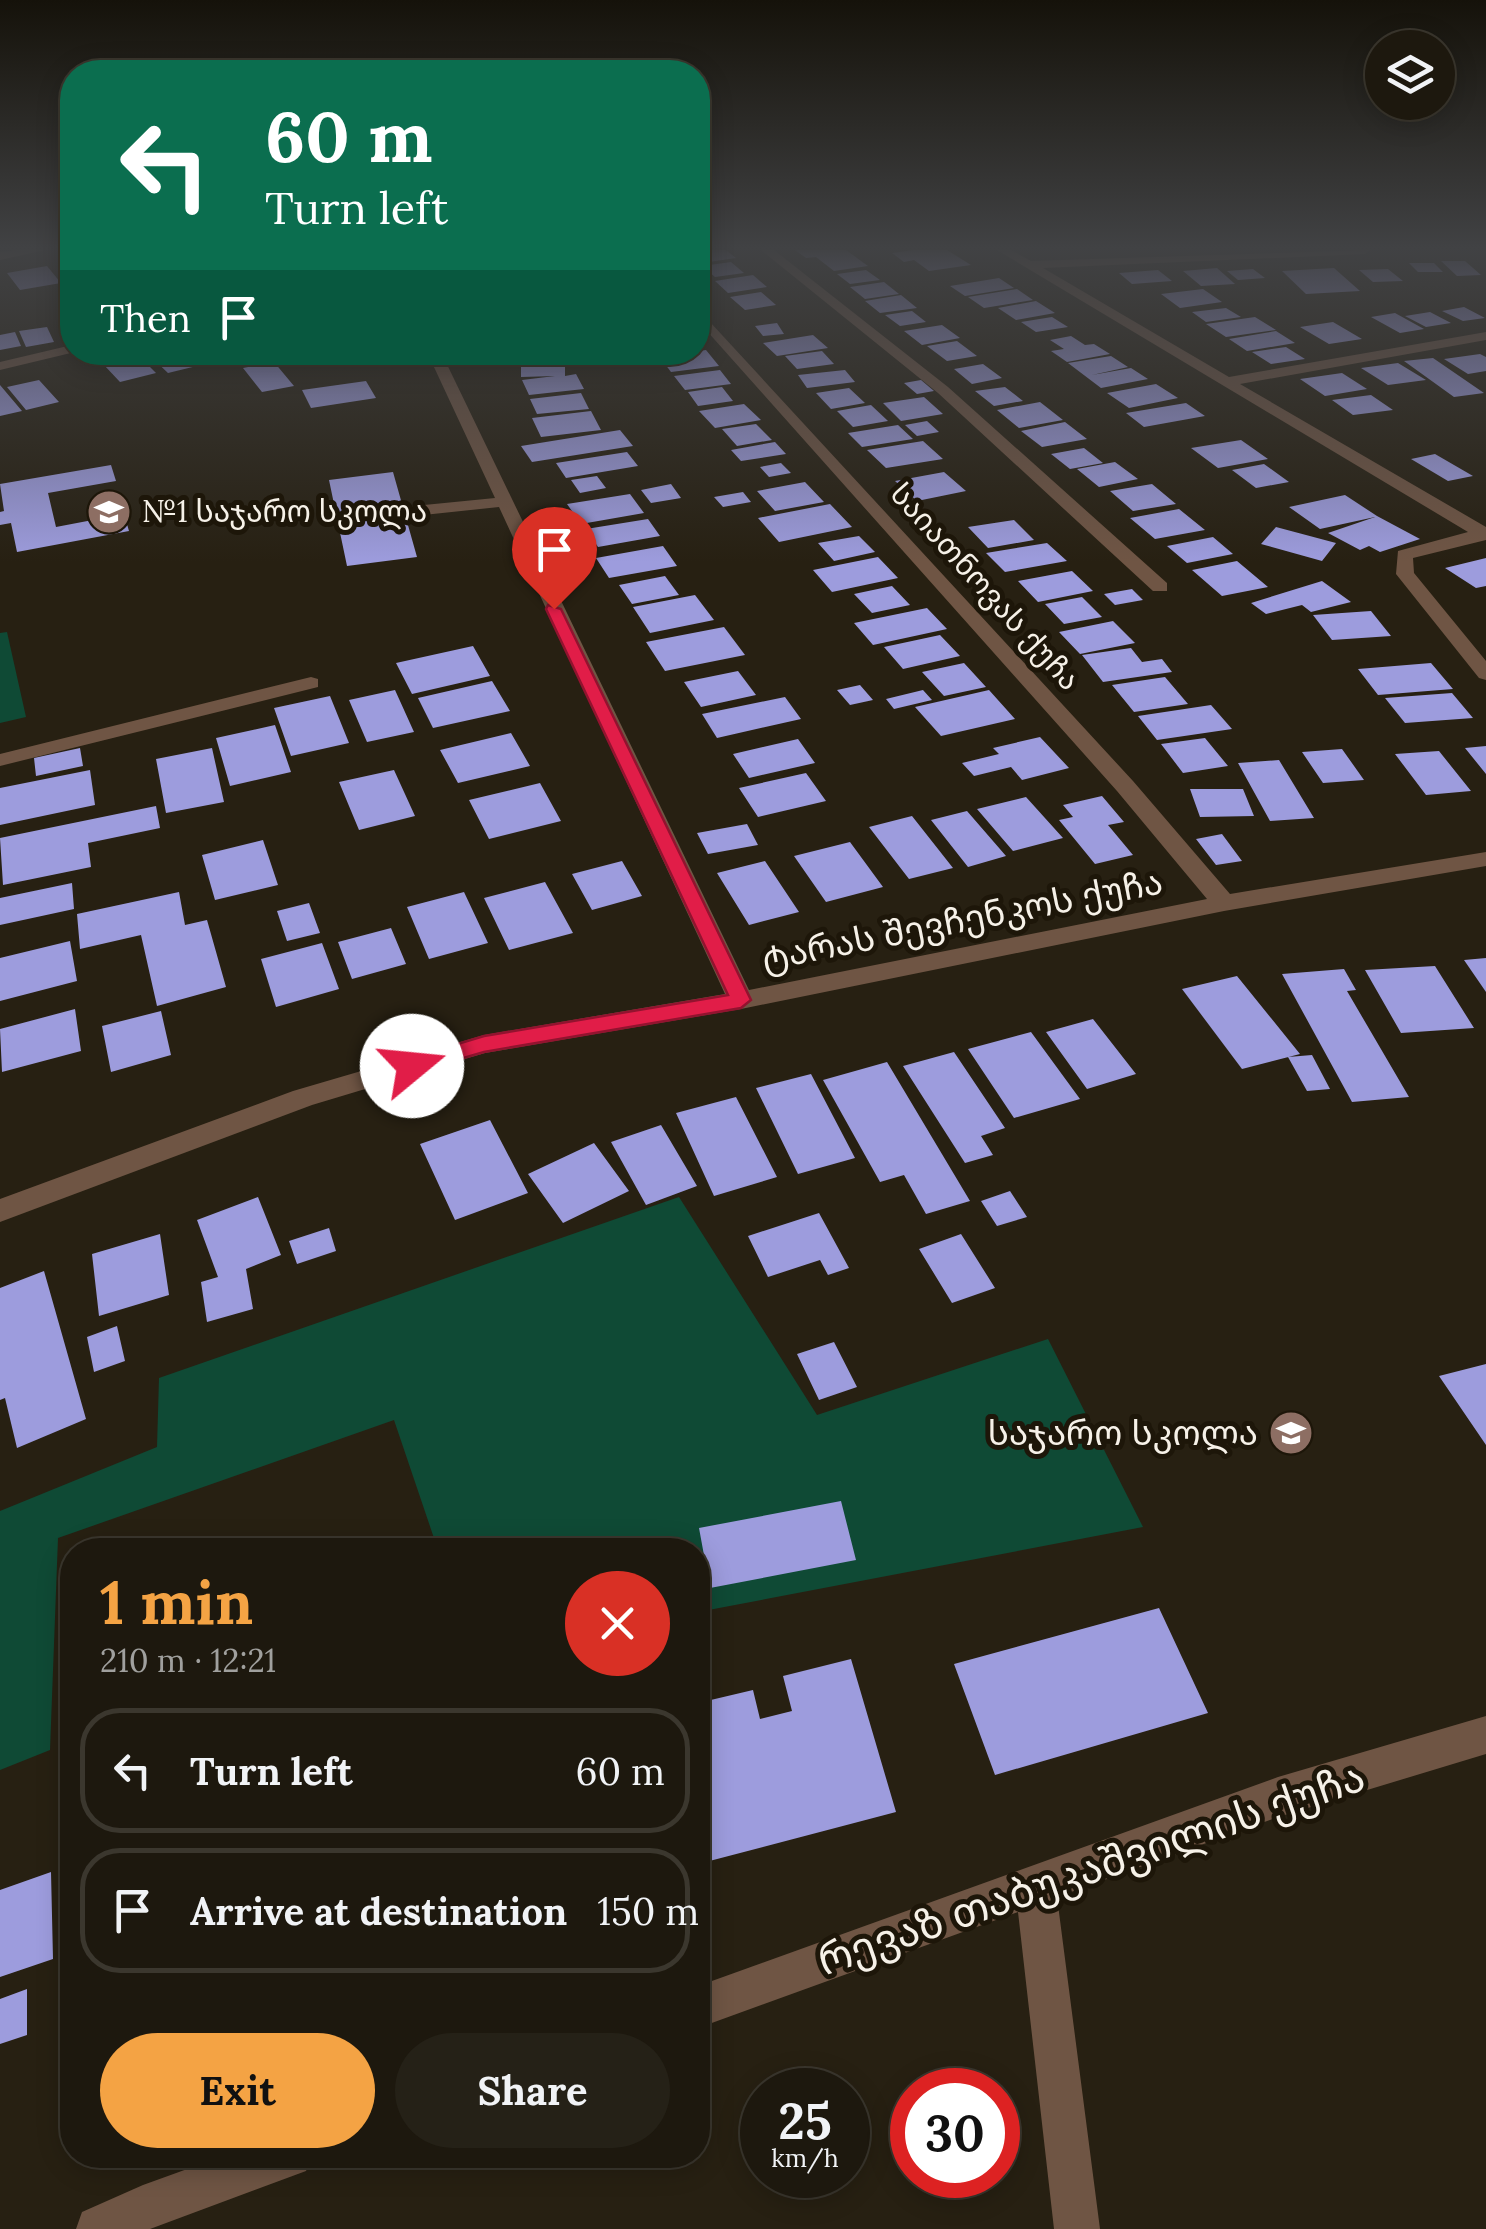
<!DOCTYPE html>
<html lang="en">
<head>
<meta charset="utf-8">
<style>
	:root { --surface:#1d180e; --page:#252117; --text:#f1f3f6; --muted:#a0a09e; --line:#3b372e; --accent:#f4a344 }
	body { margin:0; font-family:Lora,"Noto Sans Georgian",serif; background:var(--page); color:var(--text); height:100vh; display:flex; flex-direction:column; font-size:38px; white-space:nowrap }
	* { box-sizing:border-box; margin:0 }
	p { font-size:32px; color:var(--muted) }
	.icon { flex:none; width:55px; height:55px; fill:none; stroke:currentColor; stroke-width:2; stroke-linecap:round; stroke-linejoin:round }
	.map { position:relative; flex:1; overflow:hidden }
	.side { position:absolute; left:60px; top:1538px; width:650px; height:630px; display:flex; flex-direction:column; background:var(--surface); border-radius:40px; box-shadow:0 5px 25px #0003,0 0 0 2px var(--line) }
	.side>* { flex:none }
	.top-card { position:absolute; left:60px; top:60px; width:650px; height:305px; border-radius:40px; box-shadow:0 5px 25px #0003,0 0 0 2px var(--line); background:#0b6e4f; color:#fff; overflow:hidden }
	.tools { position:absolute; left:1365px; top:30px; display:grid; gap:20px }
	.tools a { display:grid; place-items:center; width:90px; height:90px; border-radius:50%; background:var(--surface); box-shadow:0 5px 25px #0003,0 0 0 2px var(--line); font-size:50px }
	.speed { position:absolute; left:740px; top:2068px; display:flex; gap:20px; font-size:50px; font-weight:700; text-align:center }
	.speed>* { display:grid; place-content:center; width:130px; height:130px; border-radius:50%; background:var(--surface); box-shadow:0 5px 25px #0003,0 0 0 2px var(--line); line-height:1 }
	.speed small { font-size:25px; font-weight:400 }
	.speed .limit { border:15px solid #d22; background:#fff; color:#111 }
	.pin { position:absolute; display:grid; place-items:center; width:85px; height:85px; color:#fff; margin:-102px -42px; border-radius:50% 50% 50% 0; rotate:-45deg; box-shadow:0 0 10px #0007 }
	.pin .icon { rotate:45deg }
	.me { position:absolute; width:110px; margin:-55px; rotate:73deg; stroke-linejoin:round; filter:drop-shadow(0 0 8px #0008) }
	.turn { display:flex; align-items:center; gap:35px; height:210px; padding:0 40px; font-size:45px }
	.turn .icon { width:130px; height:130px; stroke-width:2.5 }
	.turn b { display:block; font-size:70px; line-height:85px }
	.then { display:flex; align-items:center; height:95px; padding:0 40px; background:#0003; gap:20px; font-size:38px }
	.round { display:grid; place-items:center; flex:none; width:105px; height:105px; border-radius:52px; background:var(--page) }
	.summary { display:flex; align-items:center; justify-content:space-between; height:170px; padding:0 40px }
	h1 { font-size:60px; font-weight:700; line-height:75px; color:var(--accent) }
	.button { display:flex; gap:20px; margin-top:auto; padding:20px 40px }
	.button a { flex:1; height:115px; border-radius:60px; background:var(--accent); color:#111; font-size:40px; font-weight:700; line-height:115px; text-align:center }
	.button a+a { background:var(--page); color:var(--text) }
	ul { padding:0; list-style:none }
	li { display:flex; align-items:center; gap:30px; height:125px; margin:0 20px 15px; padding:0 20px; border:5px solid var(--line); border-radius:40px }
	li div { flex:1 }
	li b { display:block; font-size:38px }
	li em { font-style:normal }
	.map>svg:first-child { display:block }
	.green { fill:#0f4a35 }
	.building { fill:#9d9cdd }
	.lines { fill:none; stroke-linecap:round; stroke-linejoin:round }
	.minor { fill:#6f5544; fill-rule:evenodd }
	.tertiary { fill:#6f5544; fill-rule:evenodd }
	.route { fill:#e11d48; stroke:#92132f; stroke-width:2.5 }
	.labels { text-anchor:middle; stroke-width:10; stroke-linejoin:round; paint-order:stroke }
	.far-poi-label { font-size:30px; fill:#f6f1e8; stroke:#1d1609; text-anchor:start }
	.far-street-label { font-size:30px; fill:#f6f1e8; stroke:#1d1609 }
	.street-label { font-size:35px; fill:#f6f1e8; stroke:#1d1609 }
	.poi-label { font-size:35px; fill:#f6f1e8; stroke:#1d1609; text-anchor:end }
	.near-street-label { font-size:42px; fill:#f6f1e8; stroke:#1d1609 }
</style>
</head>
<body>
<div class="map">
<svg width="1486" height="2229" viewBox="0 0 1486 2229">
	<rect width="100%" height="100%" fill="#272012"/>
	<!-- green -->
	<path class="green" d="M7,632L26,717L0,723V633Z
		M679,1197L817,1415L1048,1339L1143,1527L698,1612V1550H438L394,1420L58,1538L50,1750L0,1770V1511L157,1447L159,1378Z"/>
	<!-- building -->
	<path class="building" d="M709,250H726L736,258L702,263L698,251Z
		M795,250H846L868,266L834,271L816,257L806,258Z
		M914,250H947L971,265L929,271L914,260L904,262L892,253Z
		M1441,261H1465L1481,275L1457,276Z
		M731,262L744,273L715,277L702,266Z
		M1409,263H1434L1443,272H1418Z
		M47,266L61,283L20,290L7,273Z
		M1217,268L1235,284L1201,286L1183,271Z
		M1334,268L1360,291L1306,294L1282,271Z
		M1253,269L1265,278L1238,280L1227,271Z
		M1388,269L1403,281L1373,282L1359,270Z
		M866,270L880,280L850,284L837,274Z
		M1158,270L1172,281L1132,284L1119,273Z
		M753,275L767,287L728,293L715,281Z
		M999,278L1014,288L965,296L950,286Z
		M884,282L899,294L865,299L850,287Z
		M1017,289L1033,300L984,308L968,297Z
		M1203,289L1222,302L1180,308L1161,294Z
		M761,292L776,305L745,310L730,297Z
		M901,295L917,308L880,313L865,301Z
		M1036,301L1055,313L1016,320L998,308Z
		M1464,307L1485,318L1463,321L1442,311Z
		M1226,308L1241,317L1206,322L1192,312Z
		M912,311L926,322L900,326L885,315Z
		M1430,312L1451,323L1426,327L1405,316Z
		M1395,313L1424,329L1400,333L1371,317Z
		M1052,317L1068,327L1036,332L1021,322Z
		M1255,317L1276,330L1226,337L1206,324Z
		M1333,322L1362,339L1329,344L1300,327Z
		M777,323L784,334L763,336L755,326Z
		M942,325L960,338L922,345L904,331Z
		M47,327L54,342L26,347L19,331Z
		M1276,331L1295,343L1247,351L1229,339Z
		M15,332L21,346L0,350V335Z
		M813,335L828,348L777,356L763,343Z
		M1071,336L1085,345L1094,344L1110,354L1067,362L1051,351L1064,349L1050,340Z
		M957,341L977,356L947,361L927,346Z
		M1286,347L1305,359L1271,364L1252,352Z
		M706,350L719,366L671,372L659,356Z
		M822,351L834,364L797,369L785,356Z
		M192,352L205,364L168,373L148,354Z
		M1480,354L1486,357V371L1468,374L1444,359Z
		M1111,356L1128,367L1092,375L1131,368L1148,379L1101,388L1068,363Z
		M140,357L156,373L120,382L104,365Z
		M1433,358L1484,393L1454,397L1404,361Z
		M565,361V376L576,374L584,389L529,395L522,380L555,376L521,377V363Z
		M274,362L294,386L262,392L243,368Z
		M1398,363L1426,380L1388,385L1361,368Z
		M983,364L1002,378L972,384L954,369Z
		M720,370L731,384L685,390L674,376Z
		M845,370L855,382L807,388L798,375Z
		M1342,373L1367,389L1325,396L1300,379Z
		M39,380L59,402L26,410L7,387Z
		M921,380L934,391L917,394L904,383Z
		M366,381L376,398L311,408L302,390Z
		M1156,384L1178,398L1129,408L1107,393Z
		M0,385L22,411L0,416Z
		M722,387L733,401L698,406L688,392Z
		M1005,387L1023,401L994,406L975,391Z
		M849,388L865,403L831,409L816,393Z
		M581,393L589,409L537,414L530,399Z
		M1371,395L1393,410L1353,415L1332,400Z
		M924,397L943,414L901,421L883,403Z
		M1040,402L1063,420L1019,428L997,410Z
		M1186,403L1205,416L1144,427L1126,413Z
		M744,404L761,420L715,428L699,411Z
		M871,405L888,421L853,427L837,411Z
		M591,411L601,430L541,437L532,418Z
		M927,421L939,432L917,436L905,425Z
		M1065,422L1087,439L1042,447L1021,431Z
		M756,424L772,440L737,446L722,429Z
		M898,425L913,439L862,447L848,433Z
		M620,430L633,446L532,462L521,446Z
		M1241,440L1268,459L1218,468L1191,448Z
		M923,441L943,459L886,468L867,450Z
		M775,442L786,454L741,461L731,450Z
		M1084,448L1103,463L1070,469L1051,454Z
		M627,452L638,466L566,478L556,463Z
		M1435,454L1473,476L1448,481L1411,459Z
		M1115,462L1138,479L1099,487L1077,469Z
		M781,463L791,473L769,477L760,467Z
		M1264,464L1289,482L1256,488L1232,470Z
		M111,465L116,481L48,493L56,527L124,514L129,531L17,552L11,523L0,525V512L4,511L0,484Z
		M393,472L417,557L347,566L329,480Z
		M944,472L966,491L917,501L895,481Z
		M597,476L606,488L580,493L571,480Z
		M805,482L824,502L775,511L757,491Z
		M671,484L681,498L651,503L641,490Z
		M1152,484L1176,504L1133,511L1110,491Z
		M743,492L751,502L723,507L714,497Z
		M630,494L644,513L581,524L567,504Z
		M1345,495L1377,516L1420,539L1380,552L1369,546L1360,550L1328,533L1375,517L1320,529L1289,507Z
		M830,504L852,527L779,542L758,518Z
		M1179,509L1205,530L1155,539L1130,518Z
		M648,519L660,536L598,547L586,529Z
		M1014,520L1034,540L988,548L968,527Z
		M1276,527L1336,543L1322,561L1261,544Z
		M859,536L875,552L834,561L818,543Z
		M1213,537L1233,554L1187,563L1167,546Z
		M1047,543L1067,561L1005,572L986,553Z
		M663,546L677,566L609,578L596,558Z
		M878,557L898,578L832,592L813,570Z
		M1486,558V586L1476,588L1445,568Z
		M1237,561L1268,587L1222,596L1192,570Z
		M1072,571L1093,591L1038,602L1018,581Z
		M665,576L679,595L632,604L619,585Z
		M1322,581L1351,602L1311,612L1302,605L1266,614L1251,603Z
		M892,586L910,605L872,613L854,594Z
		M1132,589L1143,600L1115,605L1104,594Z
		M695,595L714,620L650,633L633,607Z
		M1082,597L1102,617L1064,624L1045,604Z
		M927,608L947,629L873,645L854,623Z
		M1371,611L1391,636L1332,640L1313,615Z
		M1113,621L1135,643L1080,654L1059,632Z
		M724,627L745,655L665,671L646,642Z
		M940,635L960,656L903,669L884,647Z
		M473,646L490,676L412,694L396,663Z
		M1131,648L1142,662L1162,659L1172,672L1103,682L1082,655Z
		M964,663L986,687L944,696L922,672Z
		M1431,663L1453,689L1378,695L1358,669Z
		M738,671L756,695L701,707L684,682Z
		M1165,677L1188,704L1134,712L1112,685Z
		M492,681L510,711L433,728L418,698Z
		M860,685L873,700L850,705L837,690Z
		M395,690L414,732L367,742L349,700Z
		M923,690L932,700L894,709L886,699Z
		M989,690L1015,719L941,736L915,707Z
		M1452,693L1473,718L1405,723L1385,698Z
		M330,696L349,743L291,756L274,708Z
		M785,697L801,719L717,738L702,714Z
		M1211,705L1232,729L1157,740L1138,716Z
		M275,725L291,772L230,786L216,738Z
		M511,733L530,766L458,783L440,750Z
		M1040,737L1069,768L1022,780L1011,767L974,776L962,763L999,754L993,748Z
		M1205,738L1228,766L1183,773L1161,744Z
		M798,739L815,763L749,778L733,754Z
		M1486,746V774L1465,748Z
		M80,748L83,766L36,776L34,758Z
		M212,748L224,802L166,813L156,759Z
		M1342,749L1364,780L1323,783L1302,752Z
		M1439,751L1471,791L1426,795L1395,754Z
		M1279,760L1314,818L1270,821L1238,763Z
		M90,770L95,805L0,825V788Z
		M394,770L415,816L359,830L339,782Z
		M806,773L826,801L758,817L739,788Z
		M540,783L561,821L489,839L469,800Z
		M1190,789H1243L1254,816L1200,817Z
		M1102,796L1124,822L1108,825L1133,855L1095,864L1059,820L1073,817L1063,805Z
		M1026,797L1063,838L1013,851L977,809Z
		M156,806L160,828L88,843L91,867L3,885L0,838Z
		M967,811L1006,856L968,867L931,820Z
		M912,816L953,868L909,879L869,827Z
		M747,824L758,845L708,854L697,833Z
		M1222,834L1242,861L1216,865L1196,839Z
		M263,840L278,885L215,900L202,855Z
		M850,842L883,887L826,902L794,856Z
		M622,861L642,896L592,910L572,874Z
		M765,861L799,912L749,925L717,873Z
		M545,882L573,933L509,950L484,898Z
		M72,883L74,909L0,925V898Z
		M179,892L185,925L207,920L226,987L157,1006L141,935L80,949L77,914Z
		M464,892L488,943L429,959L407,907Z
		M309,903L320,933L287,941L277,911Z
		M391,928L406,964L352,979L338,942Z
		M70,941L77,981L0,1001V958Z
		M322,943L339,989L276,1007L261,959Z
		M1486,958V992L1464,960Z
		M1435,966L1474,1028L1401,1033L1365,970Z
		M1344,969L1356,990L1347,991L1409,1097L1352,1102L1282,974Z
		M1237,976L1300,1054L1242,1069L1182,989Z
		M75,1009L81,1051L2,1072L0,1029Z
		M161,1011L171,1055L111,1072L102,1026Z
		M1093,1019L1136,1074L1087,1089L1046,1032Z
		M1031,1032L1080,1099L1014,1118L968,1049Z
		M954,1052L1005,1128L981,1136L993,1155L965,1163L903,1066Z
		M1312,1055L1330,1089L1307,1091L1288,1057Z
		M887,1062L970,1201L926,1214L904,1175L880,1182L823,1080Z
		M811,1074L855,1158L798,1174L756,1088Z
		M736,1097L777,1177L714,1196L676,1113Z
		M490,1120L528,1193L455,1220L420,1144Z
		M661,1125L697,1186L646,1205L611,1142Z
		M594,1143L629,1191L563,1223L528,1174Z
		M1010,1191L1027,1217L997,1226L981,1201Z
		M258,1197L281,1255L246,1269L253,1309L207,1322L201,1282L218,1277L197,1220Z
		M819,1213L849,1268L828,1275L820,1260L768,1277L748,1236Z
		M329,1228L336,1251L297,1264L289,1241Z
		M160,1234L169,1295L99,1316L92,1254Z
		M961,1234L995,1288L952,1303L919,1249Z
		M44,1271L86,1419L17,1448L5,1398L0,1400V1288Z
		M117,1326L125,1361L94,1372L87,1337Z
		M834,1342L857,1387L819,1400L797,1354Z
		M1486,1364V1445L1439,1376Z
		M841,1501L856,1560L710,1588L699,1528Z
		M1159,1608L1208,1713L995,1775L954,1664Z
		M851,1659L896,1812L698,1864V1703L753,1690L760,1719L792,1711L783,1676Z
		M51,1872L53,1959L0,1977V1890Z
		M72,1979V2119L63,2122V1982Z
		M27,1989V2035L0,2044V1999Z"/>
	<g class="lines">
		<!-- minor -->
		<path class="minor" d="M761,250H774L948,387L1167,583V591H1153L938,393Z
			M997,250H1011L1031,261L1371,250L1365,254L1043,268L1229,377L1486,332V340L1240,384L1486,527V540L1413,558L1414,573L1486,661V680L1479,678L1396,574L1398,551L1468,532Z
			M698,309L1133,781L1230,894L1486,852V866L1224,911L741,1009L485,1053L312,1105L0,1222V1199L293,1091L484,1035L725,994L499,507L414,516L405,511L414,506L495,498L427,352H441L749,990L1207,899L1117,791L698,321Z
			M72,345L75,352L0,370V362Z
			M311,677L318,679V687L0,766V754Z
			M1486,1716V1754L1278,1817L1057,1897L1100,2229H1054L1018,1912L698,2028V1986L1278,1777Z
			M226,2155H313L306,2171L150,2229H76L82,2212L143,2185Z"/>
		<!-- tertiary -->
		<path class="tertiary" d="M17,250H45L0,260V252Z"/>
	</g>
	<!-- sky -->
	<linearGradient id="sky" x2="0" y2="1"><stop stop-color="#15120a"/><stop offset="0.44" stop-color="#414244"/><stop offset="1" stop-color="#414244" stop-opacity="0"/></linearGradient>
	<rect width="1486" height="562" fill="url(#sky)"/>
	<!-- route -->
	<path class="route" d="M548,605L561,609L751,1000L741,1008L484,1052L412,1073L404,1071L400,1066L404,1060L484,1036L728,995L546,609Z"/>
	<!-- icons -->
	<defs>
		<symbol id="school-disc" viewBox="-11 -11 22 22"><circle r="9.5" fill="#8d6e63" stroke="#1d1609"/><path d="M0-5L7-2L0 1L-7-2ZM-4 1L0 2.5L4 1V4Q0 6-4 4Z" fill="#fff"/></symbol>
	</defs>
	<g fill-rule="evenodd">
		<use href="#school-disc" x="84" y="487" width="50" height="50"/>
		<use href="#school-disc" x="1266" y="1408" width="50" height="50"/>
	</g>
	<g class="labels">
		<!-- far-poi labels -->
		<g class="far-poi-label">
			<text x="142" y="522">№1 საჯარო სკოლა</text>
		</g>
		<!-- far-street labels -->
		<g class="far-street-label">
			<text transform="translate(985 587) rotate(48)" y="10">საიათნოვას ქუჩა</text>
		</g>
		<!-- street labels -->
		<g class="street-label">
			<text transform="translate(962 920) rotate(-11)" y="12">ტარას შევჩენკოს ქუჩა</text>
		</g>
		<!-- poi labels -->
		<g class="poi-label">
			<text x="1258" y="1445">საჯარო სკოლა</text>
		</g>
		<!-- near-street labels -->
		<g class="near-street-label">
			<text transform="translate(1091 1868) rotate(-19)" y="15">რევაზ თაბუკაშვილის ქუჩა</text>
		</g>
	</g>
</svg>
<div class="tools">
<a><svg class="icon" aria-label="layers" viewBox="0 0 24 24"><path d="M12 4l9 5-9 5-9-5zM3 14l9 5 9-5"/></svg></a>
</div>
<div class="speed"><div>25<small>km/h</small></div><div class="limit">30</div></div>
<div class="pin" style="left:554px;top:609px;background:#d93025"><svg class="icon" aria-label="arrive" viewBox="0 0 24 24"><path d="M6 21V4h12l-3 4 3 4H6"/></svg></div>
<svg class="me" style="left:412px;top:1066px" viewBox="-20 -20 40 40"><circle r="19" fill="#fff"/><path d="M0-13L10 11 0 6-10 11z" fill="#e11d48"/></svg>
<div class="top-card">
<div class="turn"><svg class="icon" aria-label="left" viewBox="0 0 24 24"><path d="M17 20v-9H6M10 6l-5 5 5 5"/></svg><div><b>60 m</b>Turn left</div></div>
<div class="then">Then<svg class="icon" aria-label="arrive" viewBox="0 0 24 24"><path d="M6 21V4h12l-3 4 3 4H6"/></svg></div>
</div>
<section class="side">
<div class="summary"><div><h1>1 min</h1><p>210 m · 12:21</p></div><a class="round" style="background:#d93025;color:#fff"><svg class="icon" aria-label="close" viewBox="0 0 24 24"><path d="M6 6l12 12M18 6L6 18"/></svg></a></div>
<ul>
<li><svg class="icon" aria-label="left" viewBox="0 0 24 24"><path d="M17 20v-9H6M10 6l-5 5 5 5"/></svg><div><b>Turn left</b></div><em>60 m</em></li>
<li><svg class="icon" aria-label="arrive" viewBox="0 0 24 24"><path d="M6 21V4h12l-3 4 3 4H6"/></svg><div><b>Arrive at destination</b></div><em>150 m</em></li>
</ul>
<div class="button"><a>Exit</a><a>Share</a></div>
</section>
</div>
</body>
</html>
